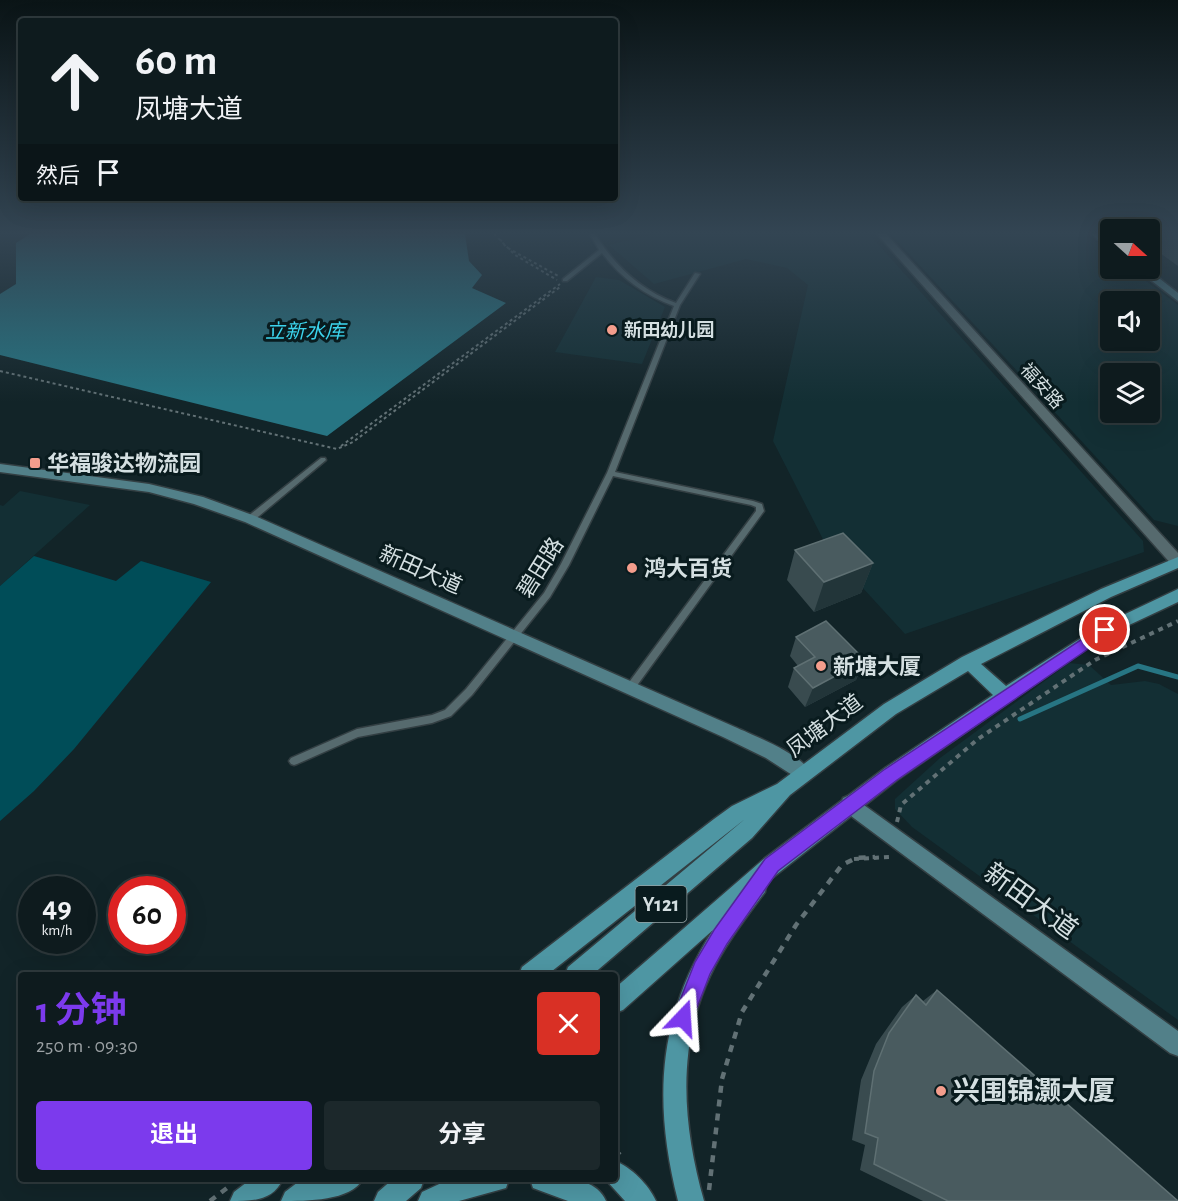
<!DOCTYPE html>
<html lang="zh">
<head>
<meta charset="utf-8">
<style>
	:root { --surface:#0e1b1e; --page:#1c282b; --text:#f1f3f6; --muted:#9ba1a4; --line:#2e393c; --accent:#7c3aed }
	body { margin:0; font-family:"Alegreya Sans","Noto Sans SC",sans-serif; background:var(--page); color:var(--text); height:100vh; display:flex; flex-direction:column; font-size:22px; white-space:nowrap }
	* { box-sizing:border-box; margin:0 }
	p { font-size:20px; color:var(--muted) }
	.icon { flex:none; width:33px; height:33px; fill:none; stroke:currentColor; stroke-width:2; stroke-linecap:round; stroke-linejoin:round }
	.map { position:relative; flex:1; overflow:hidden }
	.drawer { position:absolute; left:18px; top:972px; width:600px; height:210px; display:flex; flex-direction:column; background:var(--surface); border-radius:6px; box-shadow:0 6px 24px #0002,0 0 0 2px var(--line) }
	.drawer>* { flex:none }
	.hud { position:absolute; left:18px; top:18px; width:600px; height:183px; border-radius:6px; box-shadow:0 6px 24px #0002,0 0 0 2px var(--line); background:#0e1b1e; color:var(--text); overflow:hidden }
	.needle { width:39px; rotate:111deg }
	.fabs { position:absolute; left:1100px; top:219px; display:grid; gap:12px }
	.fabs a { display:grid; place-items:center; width:60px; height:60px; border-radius:6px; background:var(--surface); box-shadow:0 6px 24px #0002,0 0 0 2px var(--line); font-size:30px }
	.speed { position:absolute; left:18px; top:876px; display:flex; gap:12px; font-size:30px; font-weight:700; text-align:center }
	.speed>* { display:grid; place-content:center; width:78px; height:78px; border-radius:50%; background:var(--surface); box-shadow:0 6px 24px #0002,0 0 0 2px var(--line); line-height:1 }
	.speed small { font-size:15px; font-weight:400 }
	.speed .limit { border:9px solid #d22; background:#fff; color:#111 }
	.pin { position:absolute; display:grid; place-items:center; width:51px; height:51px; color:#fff; margin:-26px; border:3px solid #fff; border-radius:50%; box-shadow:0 2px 6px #0007 }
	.me { position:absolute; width:66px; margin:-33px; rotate:20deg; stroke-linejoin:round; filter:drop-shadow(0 0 4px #0008) }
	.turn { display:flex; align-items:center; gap:21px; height:126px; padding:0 18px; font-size:27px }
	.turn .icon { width:78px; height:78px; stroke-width:2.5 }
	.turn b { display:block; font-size:42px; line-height:51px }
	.then { display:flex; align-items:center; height:57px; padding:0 18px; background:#0003; gap:12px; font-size:22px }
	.round { display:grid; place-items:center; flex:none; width:63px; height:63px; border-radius:6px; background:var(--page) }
	.overview { display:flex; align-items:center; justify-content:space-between; height:102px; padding:0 18px }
	h1 { font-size:36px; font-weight:700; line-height:45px; color:var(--accent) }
	.action { display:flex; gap:12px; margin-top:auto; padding:12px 18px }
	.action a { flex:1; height:69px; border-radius:6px; background:var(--accent); color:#fff; font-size:24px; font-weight:700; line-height:69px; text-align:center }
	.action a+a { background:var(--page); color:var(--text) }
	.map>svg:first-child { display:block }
	.built { fill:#132f34; fill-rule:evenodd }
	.green { fill:#004d58 }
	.water { fill:#277583 }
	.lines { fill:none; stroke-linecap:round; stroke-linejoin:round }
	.stream { stroke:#277583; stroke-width:5 }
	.lane-casing { stroke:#333f43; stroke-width:3 }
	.street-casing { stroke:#333f43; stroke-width:3 }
	.secondary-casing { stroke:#333f43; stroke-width:3 }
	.primary-casing { stroke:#333f43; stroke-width:3 }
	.path-far2 { stroke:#627175; stroke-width:2; stroke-dasharray:3 3; stroke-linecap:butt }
	.path-far1 { stroke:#627175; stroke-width:4; stroke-dasharray:5 5; stroke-linecap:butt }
	.path { stroke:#627175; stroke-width:4.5; stroke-dasharray:7 7; stroke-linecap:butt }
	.lane { fill:#566a6e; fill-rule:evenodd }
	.street { fill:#566a6e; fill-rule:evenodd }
	.secondary { fill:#528089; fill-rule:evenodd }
	.primary { fill:#4e96a3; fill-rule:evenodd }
	.wall { fill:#394b4f }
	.shaded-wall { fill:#223539 }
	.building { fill:#495b5f; stroke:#5f7073; stroke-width:1.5 }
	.route { fill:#7c3aed; stroke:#51269a; stroke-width:1.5 }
	.poi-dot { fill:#f49d8c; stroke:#091b1e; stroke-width:2 }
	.labels { text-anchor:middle; stroke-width:6; stroke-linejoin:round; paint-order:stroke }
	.far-poi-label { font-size:18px; font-weight:bold; fill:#d4dfe1; stroke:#091b1e; text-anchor:start }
	.far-street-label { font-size:18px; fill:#d4dfe1; stroke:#091b1e }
	.far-water-label { font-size:20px; font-style:italic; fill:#3cd4ed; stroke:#091b1e }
	.shield { fill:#091b1e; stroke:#97a4a6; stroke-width:1.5 }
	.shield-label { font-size:21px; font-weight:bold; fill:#d4dfe1 }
	.poi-label { font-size:22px; font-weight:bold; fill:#d4dfe1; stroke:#091b1e; text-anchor:start }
	.street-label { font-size:22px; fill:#d4dfe1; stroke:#091b1e }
	.near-street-label { font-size:27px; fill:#d4dfe1; stroke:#091b1e }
	.near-poi-label { font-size:27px; font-weight:bold; fill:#d4dfe1; stroke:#091b1e; text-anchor:start }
</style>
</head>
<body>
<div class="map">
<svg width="1178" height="1201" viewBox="0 0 1178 1201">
	<rect width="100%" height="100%" fill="#122428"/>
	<!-- built -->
	<path class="built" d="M654,234H869L1143,541L1144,552L905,634L829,551L773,441L808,285L787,268L746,259L654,284L609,245Z
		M891,234H1085L1110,253V268L1130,269L1178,305V526L1154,520ZM1110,302H1149V340H1110ZM1110,374H1149V412H1110Z
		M596,277L619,280L665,307L642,364L555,352Z
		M20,491L90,505L0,586V505L3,506Z
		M1069,663L1089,665L1111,685L1145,681L1159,684L1178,694V1020L912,827L895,809V799L940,758Z"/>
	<!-- green -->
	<path class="green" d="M34,556L116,581L141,561L211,582L74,749L34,791L0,821V586Z"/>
	<!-- water -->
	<path class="water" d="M30,234H465L469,261L482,275L472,288L506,303L327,436L0,355V294L16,284V243Z"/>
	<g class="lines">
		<!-- stream -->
		<path class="stream" d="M1020,719L1138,666L1178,677"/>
		<defs>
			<path id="lane" d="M590,234H595C615,266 640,290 676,303L695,273L700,274L680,305L615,472L753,501L762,504L764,511L633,691L630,692L627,691L625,688L627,685L756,511V507L751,505L613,476L569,565L550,597L472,695L451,716L432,723L358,737L297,764L294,765L291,764L289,761L291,758L357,729L432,715L445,710L466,689L544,593L561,564L607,473L674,306C644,295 621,278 602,253L567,281H563V279L599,250Z
				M321,458H325L326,460L253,521H247L246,519L247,517Z"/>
			<path id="street" d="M877,234H886L1178,553V567L1173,566Z"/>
			<path id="secondary" d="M1091,234H1101L1110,242V249Z
				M1135,268H1146L1178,293V301Z
				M0,464L149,484L203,497L255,516L735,727C755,736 803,755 812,774L809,780L803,782L766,758L723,737L245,522L194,504L149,492L0,472Z
				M850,795L1178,1031V1056L1170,1053L843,810L841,804L843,798Z"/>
			<path id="primary" d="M1178,557V568L1111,597L981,664L1006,686L1100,626L1178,589V602L1110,634L1078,654L897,780L767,882L765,892C745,919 724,946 710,976C676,1048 683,1127 704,1201H678C653,1102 657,1017 713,930L623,1010L615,1013V988L765,858L885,768L993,695L968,671L896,714L790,795L752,838L592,975H565L568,967L745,819L547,975H519L522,967L714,819L732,806L777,784L884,704L962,657L1101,589Z
				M615,1161C631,1167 649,1185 656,1201H625L605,1179H615Z
				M251,1179H283C273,1201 253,1201 230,1201L234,1192Z
				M302,1179H363C351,1201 307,1201 281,1201L285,1192Z
				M393,1179H424L421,1188L406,1201H374L378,1192Z
				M450,1179H509L506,1188L459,1201H418L422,1192Z
				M530,1179C554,1179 594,1173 606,1201H568L533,1188Z"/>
		</defs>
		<!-- lane casing -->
		<use href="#lane" class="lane-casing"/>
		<!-- street casing -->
		<use href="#street" class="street-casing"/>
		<!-- secondary casing -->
		<use href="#secondary" class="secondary-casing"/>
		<!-- primary casing -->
		<use href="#primary" class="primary-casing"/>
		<!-- path-far2 -->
		<path class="path-far2" d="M494,234L515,255L557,280
			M500,239L506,247L560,277
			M0,371L337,449L353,442L560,287
			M341,446L560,284"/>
		<!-- path-far1 -->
		<path class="path-far1" d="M897,822L901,805L978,739L1095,660L1178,621
			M854,859L890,857L892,854"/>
		<!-- path -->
		<path class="path" d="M615,1150L620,1155
			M709,1190L722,1079L742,1012L796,925L842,865L856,858L875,857
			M210,1201L227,1188"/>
		<!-- lane -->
		<use href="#lane" class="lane"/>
		<!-- street -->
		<use href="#street" class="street"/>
		<!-- secondary -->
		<use href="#secondary" class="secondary"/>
		<!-- primary -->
		<use href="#primary" class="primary"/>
	</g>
	<!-- wall -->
	<path class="wall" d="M1149,234H1178V266L1149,245Z
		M795,550L873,563L861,593L814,612L787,580Z
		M796,637L865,660L856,680L805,707L788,687L794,668L798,666L790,656Z
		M937,990L1178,1201H923L860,1170L865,1145L852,1140L861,1080L876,1044L902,1007L916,995L923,1001Z"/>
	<!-- shaded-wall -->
	<path class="shaded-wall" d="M873,563L861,593L814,612L824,582Z
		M865,660L856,680L805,707L813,688Z"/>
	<!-- building -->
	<path class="building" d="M843,533L873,563L824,582L795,550Z
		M826,621L865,660L813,688L794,668L815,657L796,637Z
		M937,990L1178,1201H948L874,1164L878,1138L865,1133L874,1071L889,1033L916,995L926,1005Z"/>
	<!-- sky -->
	<linearGradient id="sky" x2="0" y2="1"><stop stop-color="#0a1416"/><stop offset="0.58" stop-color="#334553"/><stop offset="1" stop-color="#334553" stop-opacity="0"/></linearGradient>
	<rect width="1178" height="402" fill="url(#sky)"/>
	<!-- route -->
	<path class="route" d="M1105,624L1112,630L1110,634L897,780L778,871L727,944L710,974L690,1026L683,1029L676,1026L673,1018L695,962L714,930L765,859L885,769Z"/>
	<!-- markers -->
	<g class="poi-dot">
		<circle cx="612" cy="330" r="6"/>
		<rect x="29" y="457" width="12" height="12" rx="3"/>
		<circle cx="632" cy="568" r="6"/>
		<circle cx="821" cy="666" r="6"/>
		<circle cx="941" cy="1091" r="6"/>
	</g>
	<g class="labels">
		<!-- far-poi labels -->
		<g class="far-poi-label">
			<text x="624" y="336">新田幼儿园</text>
		</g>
		<!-- far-street labels -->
		<g class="far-street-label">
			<text transform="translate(1042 386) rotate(48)" y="6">福安路</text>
		</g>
		<!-- far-water labels -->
		<g class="far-water-label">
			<text x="305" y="338">立新水库</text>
		</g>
		<!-- shield labels -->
		<rect class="shield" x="635.5" y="886" width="51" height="36" rx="4.5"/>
		<g class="shield-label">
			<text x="661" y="911">Y121</text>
		</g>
		<!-- poi labels -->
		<g class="poi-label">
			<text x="47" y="471">华福骏达物流园</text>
			<text x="644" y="576">鸿大百货</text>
			<text x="833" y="674">新塘大厦</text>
		</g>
		<!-- street labels -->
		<g class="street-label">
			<text transform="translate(540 567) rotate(-58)" y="8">碧田路</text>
			<text transform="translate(421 569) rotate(24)" y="8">新田大道</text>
			<text transform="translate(824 725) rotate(-37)" y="8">凤塘大道</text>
		</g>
		<!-- near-street labels -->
		<g class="near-street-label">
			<text transform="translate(1031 901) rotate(36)" y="9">新田大道</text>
		</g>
		<!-- near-poi labels -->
		<g class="near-poi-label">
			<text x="953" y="1100">兴围锦灏大厦</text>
		</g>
	</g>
</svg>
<div class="fabs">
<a><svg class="needle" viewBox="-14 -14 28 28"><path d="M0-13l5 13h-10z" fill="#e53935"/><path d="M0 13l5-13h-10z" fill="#9ba1a4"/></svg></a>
<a><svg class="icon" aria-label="sound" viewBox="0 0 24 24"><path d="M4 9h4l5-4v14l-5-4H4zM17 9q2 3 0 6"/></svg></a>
<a><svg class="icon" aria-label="layers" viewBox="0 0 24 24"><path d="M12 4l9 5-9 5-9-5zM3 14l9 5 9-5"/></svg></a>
</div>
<div class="speed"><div>49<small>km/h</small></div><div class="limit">60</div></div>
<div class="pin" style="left:1105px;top:630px;background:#d93025"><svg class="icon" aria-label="arrive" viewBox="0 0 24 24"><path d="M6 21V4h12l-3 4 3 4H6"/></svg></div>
<svg class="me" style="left:683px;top:1018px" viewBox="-20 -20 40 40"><path d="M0-17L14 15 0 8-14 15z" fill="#7c3aed" stroke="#fff" stroke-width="4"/></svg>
<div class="hud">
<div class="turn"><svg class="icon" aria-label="ahead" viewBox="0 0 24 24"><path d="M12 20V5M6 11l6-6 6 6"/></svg><div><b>60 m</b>凤塘大道</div></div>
<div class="then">然后<svg class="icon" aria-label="arrive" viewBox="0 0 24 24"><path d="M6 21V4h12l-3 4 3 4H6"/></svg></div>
</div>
<section class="drawer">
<div class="overview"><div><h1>1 分钟</h1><p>250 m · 09:30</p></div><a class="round" style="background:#d93025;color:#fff"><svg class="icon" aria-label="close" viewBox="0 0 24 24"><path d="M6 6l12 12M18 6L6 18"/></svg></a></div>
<div class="action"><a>退出</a><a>分享</a></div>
</section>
</div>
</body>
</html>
